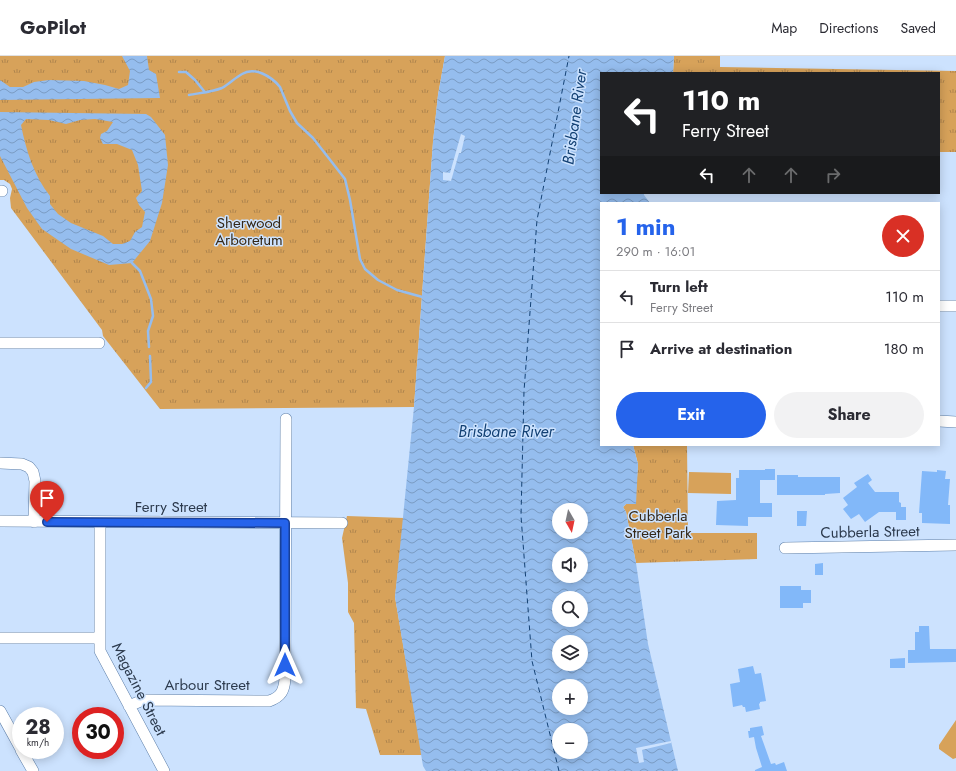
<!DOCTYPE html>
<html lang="en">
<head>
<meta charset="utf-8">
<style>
	:root { --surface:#fff; --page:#f2f2f3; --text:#2b2b33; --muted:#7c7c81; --line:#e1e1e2; --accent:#2563eb }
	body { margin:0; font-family:Jost,sans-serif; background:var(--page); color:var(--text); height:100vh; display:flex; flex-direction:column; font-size:15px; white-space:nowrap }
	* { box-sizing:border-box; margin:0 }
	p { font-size:13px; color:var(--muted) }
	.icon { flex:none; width:22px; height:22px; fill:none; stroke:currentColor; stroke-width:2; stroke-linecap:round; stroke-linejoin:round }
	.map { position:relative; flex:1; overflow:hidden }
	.panel { position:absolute; left:600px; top:146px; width:340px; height:244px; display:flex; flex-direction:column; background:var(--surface); border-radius:0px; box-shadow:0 2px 10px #0003 }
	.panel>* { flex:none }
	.hud { position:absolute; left:600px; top:16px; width:340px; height:122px; border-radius:0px; box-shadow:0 2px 10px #0003; background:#202124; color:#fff; overflow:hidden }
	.needle { width:26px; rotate:171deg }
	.fabs { position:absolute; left:552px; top:447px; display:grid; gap:8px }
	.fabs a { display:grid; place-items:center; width:36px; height:36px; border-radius:50%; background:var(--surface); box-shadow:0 2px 10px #0003; font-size:20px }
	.speed { position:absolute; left:12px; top:651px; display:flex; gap:8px; font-size:20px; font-weight:700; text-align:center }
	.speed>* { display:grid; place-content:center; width:52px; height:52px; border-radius:50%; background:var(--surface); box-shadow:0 2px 10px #0003; line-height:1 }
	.speed small { font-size:10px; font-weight:400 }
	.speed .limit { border:6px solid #d22; background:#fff; color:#111 }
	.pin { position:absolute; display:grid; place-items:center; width:34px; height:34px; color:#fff; margin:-41px -17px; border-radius:50% 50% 50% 0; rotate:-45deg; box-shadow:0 0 4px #0007 }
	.pin .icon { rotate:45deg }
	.me { position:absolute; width:44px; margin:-22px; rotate:0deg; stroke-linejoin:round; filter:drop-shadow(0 0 3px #0008) }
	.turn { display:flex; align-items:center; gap:14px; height:84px; padding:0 16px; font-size:18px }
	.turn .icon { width:52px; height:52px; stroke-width:2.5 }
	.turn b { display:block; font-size:28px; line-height:34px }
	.lanes { display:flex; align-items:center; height:38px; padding:0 16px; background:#0003; justify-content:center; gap:20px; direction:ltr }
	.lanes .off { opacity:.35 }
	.round { display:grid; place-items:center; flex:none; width:42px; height:42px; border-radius:21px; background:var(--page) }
	.overview { display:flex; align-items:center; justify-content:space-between; height:68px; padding:0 16px }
	h1 { font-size:24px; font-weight:700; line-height:30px; color:var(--accent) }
	.cta { display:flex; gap:8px; margin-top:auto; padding:8px 16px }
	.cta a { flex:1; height:46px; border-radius:24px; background:var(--accent); color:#fff; font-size:16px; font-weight:700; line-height:46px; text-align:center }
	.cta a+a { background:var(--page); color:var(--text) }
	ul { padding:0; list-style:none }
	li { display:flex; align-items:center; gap:12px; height:52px; padding:0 16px; border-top:1px solid var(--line) }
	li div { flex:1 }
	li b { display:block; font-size:15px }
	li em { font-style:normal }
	header { display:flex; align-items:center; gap:24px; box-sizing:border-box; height:56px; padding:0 20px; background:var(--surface); border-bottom:1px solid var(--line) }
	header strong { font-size:19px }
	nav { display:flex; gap:22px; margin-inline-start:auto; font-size:14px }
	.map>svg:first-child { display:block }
	.park { fill:url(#park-tufts) }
	.pitch { fill:#d7a25a }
	.water { fill:url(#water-waves); fill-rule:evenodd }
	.pier { fill:#cce2fe }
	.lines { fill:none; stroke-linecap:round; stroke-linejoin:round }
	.stream { stroke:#95bdee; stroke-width:2.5 }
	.ferry { stroke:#134174; stroke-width:1; stroke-dasharray:5 4; stroke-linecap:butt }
	.building { fill:#82b8f9 }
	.minor-casing { stroke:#5d7fa9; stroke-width:12 }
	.minor { stroke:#fff; stroke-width:11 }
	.route-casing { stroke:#184099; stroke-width:10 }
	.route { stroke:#2563eb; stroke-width:7 }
	.labels { text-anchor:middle; stroke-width:3; stroke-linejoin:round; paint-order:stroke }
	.park-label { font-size:15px; fill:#352817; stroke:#cce2fe }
	.street-label { font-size:15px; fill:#2c3a4d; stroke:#cce2fe }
	.water-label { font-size:16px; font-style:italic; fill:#134174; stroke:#cce2fe }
</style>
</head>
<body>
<header>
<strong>GoPilot</strong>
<nav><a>Map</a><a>Directions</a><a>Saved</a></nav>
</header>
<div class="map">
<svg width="956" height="715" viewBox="0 0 956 715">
	<defs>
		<pattern id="park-tufts" width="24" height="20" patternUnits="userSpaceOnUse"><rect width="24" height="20" fill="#d7a25a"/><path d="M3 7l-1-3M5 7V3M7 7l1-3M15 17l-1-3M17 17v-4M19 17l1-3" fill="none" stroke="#af854d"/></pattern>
		<pattern id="water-waves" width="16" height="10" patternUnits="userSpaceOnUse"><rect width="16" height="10" fill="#95bdee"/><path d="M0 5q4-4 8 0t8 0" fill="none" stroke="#7a9bc3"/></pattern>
	</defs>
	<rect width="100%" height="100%" fill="#cce2fe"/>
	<!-- park -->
	<path class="park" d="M0,0H445L438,39L433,86L414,351L160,353L103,280L102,274L11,152L10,142L12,133L10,128L4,124H0Z
		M674,0H720V11L956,15V96H939V17H673Z
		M633,389H687L688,477H757V503L636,507L626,456L623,451L626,448H635L638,408Z
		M347,460L404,462L395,541L422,699H380L366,653L356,652L354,567L348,556V527L342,482Z"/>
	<!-- pitch -->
	<path class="pitch" d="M689,416L731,417V438L688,437Z
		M956,664V702L953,703L939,693V689Z"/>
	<!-- water -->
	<path class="water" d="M122,0H147L149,14L156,18L160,42L0,44V24L10,31H23L34,26L49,24L84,25L105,29L119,33L128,29L130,15Z
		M445,0H674L673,17H601V137H644V139L650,147H601V389H633L638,408L636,448H626L623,451L626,456L636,507L648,588L678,715H426L423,710L395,541L414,351L433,86L438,39ZM559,454H581V476H559ZM559,498H581V520H559ZM559,542H581V564H559ZM559,586H581V608H559ZM559,630H581V652H559ZM559,674H581V696H559Z
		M0,56L146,58L151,61L165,79L168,109L162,147L150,185L132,207L109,209L71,193L42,173L27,152L0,100ZM26,63L49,64L66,68L80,64L95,63L113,66L107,75L101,78L100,82L103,88H117L132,94L138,109L142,135L136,142L139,149L145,156L142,171L135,176L130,185L122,188H113L103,180L71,167L58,158L50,148V140C34,120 26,94 21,69Z"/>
	<!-- pier -->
	<path class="pier" d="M461,78L465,80L461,97H459L451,125L443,124V116L450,117Z
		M671,685V687L642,694L644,706L639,707L636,692Z"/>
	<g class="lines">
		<!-- stream -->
		<path class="stream" d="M179,16H186L195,24L204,35
			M189,39C199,37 212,36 222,32C229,28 235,22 242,18C255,10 272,21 280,31L290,55L297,67L313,82L345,123L350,144L360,203L365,213L378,224L397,234L426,242
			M132,207L140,215L151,243L153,260L148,275L149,291
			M146,332L151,326L150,300"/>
		<!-- ferry -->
		<path class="ferry" d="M559,715L532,605L521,460L524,335L537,164L569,0"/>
	</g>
	<!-- building -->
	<path class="building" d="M765,413H775V424H760V447H772V461H748V470L716,469L717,445L736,444V422H739V414H765Z
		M937,414L946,415L945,423H950L948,449H950V468L922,467V457H919L922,415L937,416Z
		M868,418L872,424L868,427L875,436H899V446L901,447V451H906V464H896V456H879L865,466L859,458L851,463L843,453L848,449L843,442L857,431L854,427Z
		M777,419H798V421H840V437L825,438V439H777Z
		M797,455H807L806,470H797Z
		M823,507V519H815V508Z
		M780,530H801V534H811V547H803V552H780Z
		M919,570H929L930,593H956V606L908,607V594H915V576H919Z
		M905,602V612H890V603Z
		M753,610L755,618L761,617L766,645L760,646V647L759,648L760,653L746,656L745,651H743L742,649L733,651L730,628L740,626L738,613Z
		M762,670L764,679L761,680L771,708L775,707L776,709L784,706L787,715H755V714L762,711L756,692L754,681L749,682L748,675H750V672Z"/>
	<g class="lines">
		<defs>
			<path id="minor" d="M0,135H2
				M939,250H956
				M0,287H99
				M939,365L956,366
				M0,407L22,408L29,411L33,416L35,425L34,466
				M0,465L342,467
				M100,466V595L164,715
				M785,492L956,489
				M0,582H99
				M129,650L143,644L269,645C281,641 284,635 285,623L286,363
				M0,655L21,693
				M21,694L33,715"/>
		</defs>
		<!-- minor casing -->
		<use href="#minor" class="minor-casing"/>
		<!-- minor -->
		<use href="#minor" class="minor"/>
	</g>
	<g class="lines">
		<defs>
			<path id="route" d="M47,466L285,467V609"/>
		</defs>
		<!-- route casing -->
		<use href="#route" class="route-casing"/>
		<!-- route -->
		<use href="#route" class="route"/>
	</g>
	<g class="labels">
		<!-- park labels -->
		<g class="park-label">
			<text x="249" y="172">Sherwood<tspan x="249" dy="17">Arboretum</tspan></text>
			<text x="658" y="465">Cubberla<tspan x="658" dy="17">Street Park</tspan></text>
		</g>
		<!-- street labels -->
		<g class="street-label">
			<text x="171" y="456">Ferry Street</text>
			<text transform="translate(870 476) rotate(-1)" y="5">Cubberla Street</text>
			<text x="207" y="634">Arbour Street</text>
			<text transform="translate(139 633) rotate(63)" y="5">Magazine Street</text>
		</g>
		<!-- water labels -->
		<g class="water-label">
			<text transform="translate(574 61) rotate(-82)" y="6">Brisbane River</text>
			<text x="506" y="381">Brisbane River</text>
		</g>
	</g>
</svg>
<div class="fabs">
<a><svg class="needle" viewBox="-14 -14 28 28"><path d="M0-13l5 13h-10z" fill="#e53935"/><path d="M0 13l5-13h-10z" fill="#7c7c81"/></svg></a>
<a><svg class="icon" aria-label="sound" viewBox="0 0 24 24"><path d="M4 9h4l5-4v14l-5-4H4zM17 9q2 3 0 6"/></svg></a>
<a><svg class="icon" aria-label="search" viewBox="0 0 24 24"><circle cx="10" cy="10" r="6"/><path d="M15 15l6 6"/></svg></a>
<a><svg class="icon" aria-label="layers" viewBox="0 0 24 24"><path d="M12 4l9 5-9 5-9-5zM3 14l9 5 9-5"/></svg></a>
<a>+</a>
<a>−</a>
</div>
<div class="speed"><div>28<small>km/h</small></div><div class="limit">30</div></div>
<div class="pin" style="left:47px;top:466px;background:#d93025"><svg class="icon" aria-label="arrive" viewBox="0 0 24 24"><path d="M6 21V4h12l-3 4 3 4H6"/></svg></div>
<svg class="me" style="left:285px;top:609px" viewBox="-20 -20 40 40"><path d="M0-17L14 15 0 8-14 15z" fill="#2563eb" stroke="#fff" stroke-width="4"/></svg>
<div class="hud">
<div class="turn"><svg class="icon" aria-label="left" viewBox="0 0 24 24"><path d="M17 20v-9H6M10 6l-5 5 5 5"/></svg><div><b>110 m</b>Ferry Street</div></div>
<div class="lanes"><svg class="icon" aria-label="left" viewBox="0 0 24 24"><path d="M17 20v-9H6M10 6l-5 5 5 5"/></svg><svg class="icon off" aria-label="ahead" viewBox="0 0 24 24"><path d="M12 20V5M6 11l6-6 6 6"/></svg><svg class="icon off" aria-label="ahead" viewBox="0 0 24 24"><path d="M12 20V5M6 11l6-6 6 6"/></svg><svg class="icon off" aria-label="right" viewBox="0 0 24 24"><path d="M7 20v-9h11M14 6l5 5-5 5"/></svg></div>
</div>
<section class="panel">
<div class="overview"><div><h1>1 min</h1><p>290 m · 16:01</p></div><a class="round" style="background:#d93025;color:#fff"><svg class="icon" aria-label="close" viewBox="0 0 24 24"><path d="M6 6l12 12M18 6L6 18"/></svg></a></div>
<ul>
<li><svg class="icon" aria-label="left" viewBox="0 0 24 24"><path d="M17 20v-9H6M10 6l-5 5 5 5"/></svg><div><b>Turn left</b><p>Ferry Street</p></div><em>110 m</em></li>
<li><svg class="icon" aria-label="arrive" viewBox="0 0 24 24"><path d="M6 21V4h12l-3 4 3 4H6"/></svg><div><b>Arrive at destination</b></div><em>180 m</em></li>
</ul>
<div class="cta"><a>Exit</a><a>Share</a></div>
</section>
</div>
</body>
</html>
